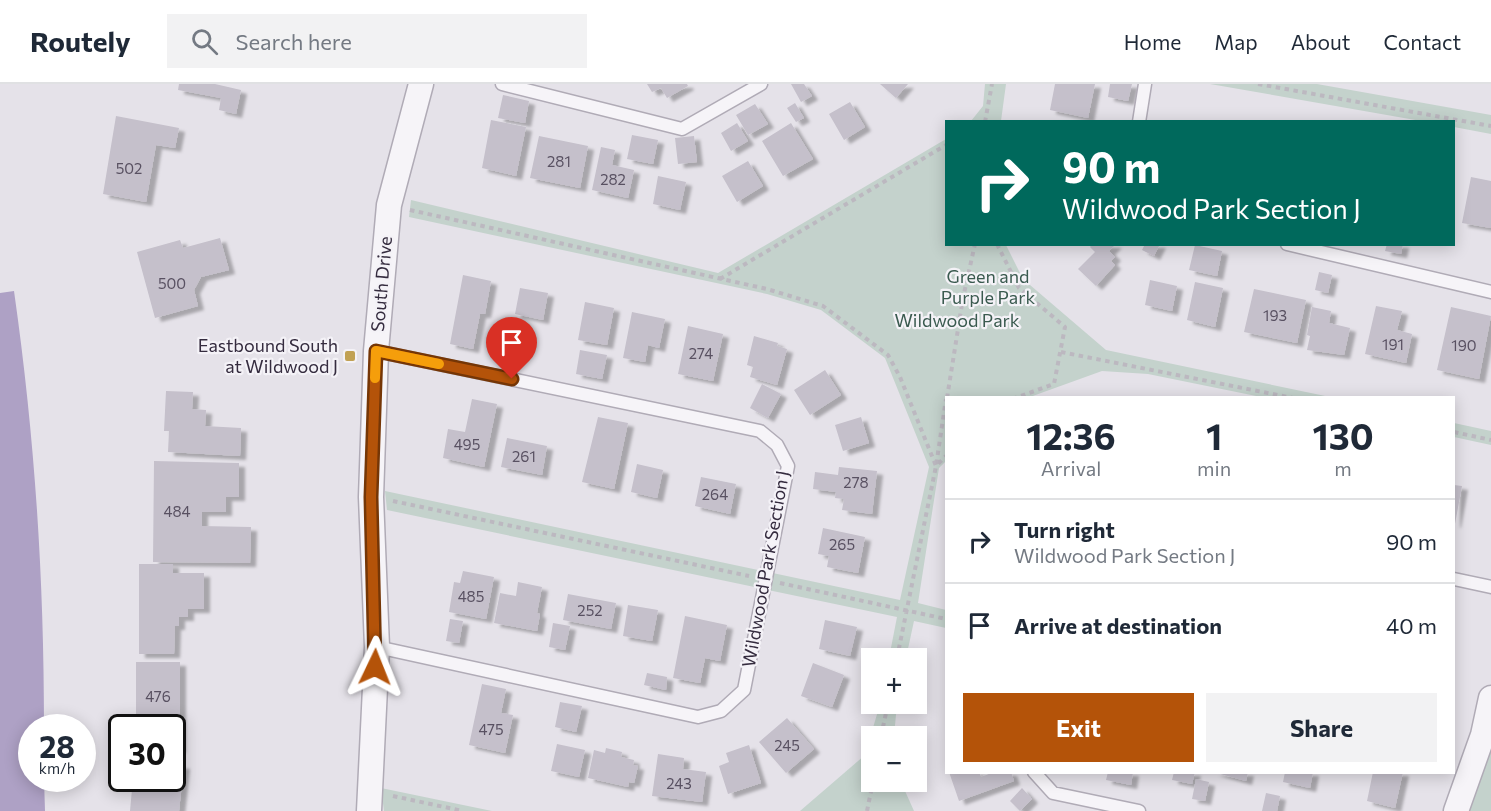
<!DOCTYPE html>
<html lang="en">
<head>
<meta charset="utf-8">
<style>
	:root { --surface:#fff; --page:#f2f2f3; --text:#1f2937; --muted:#747a83; --line:#e0e1e3; --accent:#b45309 }
	body { margin:0; font-family:Commissioner,sans-serif; background:var(--page); color:var(--text); height:100vh; display:flex; flex-direction:column; font-size:22px; white-space:nowrap }
	* { box-sizing:border-box; margin:0 }
	p { font-size:20px; color:var(--muted) }
	.icon { flex:none; width:33px; height:33px; fill:none; stroke:currentColor; stroke-width:2; stroke-linecap:round; stroke-linejoin:round }
	.map { position:relative; flex:1; overflow:hidden }
	.side { position:absolute; left:945px; top:312px; width:510px; height:378px; display:flex; flex-direction:column; background:var(--surface); border-radius:0px; box-shadow:0 3px 15px #0003 }
	.side>* { flex:none }
	.top-card { position:absolute; left:945px; top:36px; width:510px; height:126px; border-radius:0px; box-shadow:0 3px 15px #0003; background:#00695c; color:#fff; overflow:hidden }
	.controls { position:absolute; left:861px; top:564px; display:grid; gap:12px }
	.controls a { display:grid; place-items:center; width:66px; height:66px; border-radius:0px; background:var(--surface); box-shadow:0 3px 15px #0003; font-size:30px }
	.speed { position:absolute; left:18px; top:630px; display:flex; gap:12px; font-size:30px; font-weight:700; text-align:center }
	.speed>* { display:grid; place-content:center; width:78px; height:78px; border-radius:50%; background:var(--surface); box-shadow:0 3px 15px #0003; line-height:1 }
	.speed small { font-size:15px; font-weight:400 }
	.speed .limit { border:3px solid #111; border-radius:9px; background:#fff; color:#111 }
	.pin { position:absolute; display:grid; place-items:center; width:51px; height:51px; color:#fff; margin:-62px -26px; border-radius:50% 50% 50% 0; rotate:-45deg; box-shadow:0 0 6px #0007 }
	.pin .icon { rotate:45deg }
	.me { position:absolute; width:66px; margin:-33px; rotate:2deg; stroke-linejoin:round; filter:drop-shadow(0 0 4px #0008) }
	.turn { display:flex; align-items:center; gap:21px; height:126px; padding:0 18px; font-size:27px }
	.turn .icon { width:78px; height:78px; stroke-width:2.5 }
	.turn b { display:block; font-size:42px; line-height:51px }
	.eta { display:flex; justify-content:space-evenly; align-items:center; height:102px; text-align:center }
	.eta b { font-size:36px; font-weight:700; line-height:42px }
	.cta { display:flex; gap:12px; margin-top:auto; padding:12px 18px }
	.cta a { flex:1; height:69px; border-radius:0px; background:var(--accent); color:#fff; font-size:24px; font-weight:700; line-height:69px; text-align:center }
	.cta a+a { background:var(--page); color:var(--text) }
	ul { padding:0; list-style:none }
	li { display:flex; align-items:center; gap:18px; height:84px; padding:0 18px; border-top:2px solid var(--line) }
	li div { flex:1 }
	li b { display:block; font-size:22px }
	li em { font-style:normal }
	header { display:flex; align-items:center; gap:36px; box-sizing:border-box; height:84px; padding:0 30px; background:var(--surface); border-bottom:2px solid var(--line) }
	header strong { font-size:28px }
	nav { display:flex; gap:33px; margin-inline-start:auto; font-size:21px }
	.search { width:420px; height:54px; background:var(--page); display:flex; align-items:center; gap:15px; box-sizing:border-box; padding:0 21px; border-radius:0px; color:var(--muted); font-size:22px }
	.map>svg:first-child { display:block }
	.green { fill:#c4d2cc }
	.water { fill:#aea1c5 }
	.building { fill:#c5c0cb; filter:url(#shadow) }
	.lines { fill:none; stroke-linecap:round; stroke-linejoin:round }
	.lane-casing { stroke:#b0abb6; stroke-width:15 }
	.street-casing { stroke:#b0abb6; stroke-width:27 }
	.path { stroke:#bcb8c0; stroke-width:4; stroke-dasharray:4.5 4.5; stroke-linecap:butt }
	.lane { stroke:#f6f4f8; stroke-width:12 }
	.street { stroke:#f6f4f8; stroke-width:24 }
	.route-casing { stroke:#753606; stroke-width:15 }
	.route { stroke:#b45309; stroke-width:10 }
	.slow { stroke:#f59e0b; stroke-width:10 }
	.poi-dot { fill:#c1a154; stroke:#f4f2f7; stroke-width:2 }
	.labels { text-anchor:middle; stroke-width:4.5; stroke-linejoin:round; paint-order:stroke }
	.number-label { font-size:15px; fill:#595162 }
	.park-label { font-size:18px; fill:#3a5a4f; stroke:#f4f2f7 }
	.street-label { font-size:18px; fill:#352c3f; stroke:#f4f2f7 }
	.poi-label { font-size:18px; fill:#352c3f; stroke:#f4f2f7; text-anchor:end }
</style>
</head>
<body>
<header>
<strong>Routely</strong>
<div class="search"><svg class="icon" aria-label="search" viewBox="0 0 24 24"><circle cx="10" cy="10" r="6"/><path d="M15 15l6 6"/></svg>Search here</div>
<nav><a>Home</a><a>Map</a><a>About</a><a>Contact</a></nav>
</header>
<div class="map">
<svg width="1491" height="727" viewBox="0 0 1491 727">
	<defs>
		<filter id="shadow"><feDropShadow dx="6" dy="4" stdDeviation="1.5" flood-color="#0004"/></filter>
	</defs>
	<rect width="100%" height="100%" fill="#e5e2e9"/>
	<!-- green -->
	<path class="green" d="M985,0H1006L1001,37H971L983,22Z
		M1210,0H1317L1491,31V50L1454,43V38L1421,37Z
		M946,55V160L1006,161L1023,195L1106,266L1330,313H1261L1148,290L1102,287L1030,313L946,314V377L939,384L918,519L946,526V544L914,537L906,574H889L897,533L387,426L385,407L900,516L929,383L885,274L821,226L767,210L409,133L411,116L718,189Z
		M1454,339L1491,347V361L1454,353Z
		M880,620H897L894,652H872V698H901L914,727H800L865,671Z
		M1491,661V727H1468Z
		M381,704L492,727H384Z"/>
	<!-- water -->
	<path class="water" d="M14,207C35,354 44,495 44,643L32,644V694L44,695L45,727H0V209Z"/>
	<!-- building -->
	<path class="building" d="M179,0H215L241,6L236,30L219,26L221,14L178,6Z
		M647,0H687L688,2L667,14L661,4L652,8Z
		M791,0H804L812,12L801,18Z
		M880,0H908L896,14Z
		M1055,0H1095L1088,34L1050,26Z
		M1110,0H1132L1128,17L1108,13Z
		M503,11L529,17L525,39L498,34Z
		M850,18L865,43L844,56L829,30Z
		M795,19L804,34L796,38L787,24Z
		M755,20L768,40L748,51L736,31Z
		M116,32L179,44L175,64L156,61L146,118L103,110Z
		M491,36L526,43L516,92L482,84Z
		M737,39L748,57L731,67L721,49Z
		M791,39L813,75L783,92L762,57Z
		M632,51L658,56L653,80L627,75Z
		M539,52L588,62L580,104L530,94Z
		M694,52L697,78L678,80L675,54Z
		M601,63L615,66L612,81L634,86L628,114L592,106Z
		M748,77L763,102L737,118L722,92Z
		M658,92L686,98L680,126L653,120Z
		M1471,93L1491,97V144L1462,139Z
		M220,154L229,186L201,193L194,206L198,222L155,234L137,168L180,156L183,164Z
		M1092,160H1116L1109,167L1115,173L1111,177L1115,181L1096,202L1078,185L1095,168L1090,163Z
		M1145,160H1160L1154,172L1142,166Z
		M1387,160H1403L1401,170L1385,167Z
		M1195,161L1222,167L1217,192L1189,186Z
		M1319,188L1332,191L1328,209L1315,206Z
		M463,191L491,197L485,230H480L473,265L450,260Z
		M1150,196L1177,202L1172,227L1145,221Z
		M1195,198L1223,204L1215,243L1187,236Z
		M520,204L548,209L543,236L515,230Z
		M1254,205L1306,216L1297,259L1244,248Z
		M585,218L614,224L607,261L578,256Z
		M1376,222L1402,227L1397,246L1412,250L1406,279L1365,270Z
		M1312,223L1331,227L1329,239L1350,244L1344,271L1307,266L1310,252L1307,251Z
		M1451,223L1491,232L1479,295L1437,286Z
		M632,228L665,235L659,264L648,261L645,278L623,274Z
		M688,242L723,250L713,297L678,290Z
		M754,252L778,259L777,262L787,265L777,301L750,293L753,283L747,281Z
		M580,266L607,271L602,295L576,290Z
		M825,286L841,311L810,331L794,306Z
		M762,300L781,310L768,334L750,324Z
		M166,307L193,308L192,325L206,326L205,342L241,344L240,372L168,368L169,347H164Z
		M472,315L497,320L484,383L443,374L448,345L465,348Z
		M598,333L628,339L614,405L582,398Z
		M861,333L869,359L843,367L835,341Z
		M507,354L547,362L542,391L501,383Z
		M154,377L239,379V413H226V428H202V442L251,443L250,479L153,478Z
		M637,380L663,386L657,414L631,408Z
		M839,383L877,387L872,430L842,426L844,415L835,414L836,408L813,405L815,388L838,391Z
		M701,393L736,400L730,430L695,422Z
		M1454,401L1462,402L1455,440H1454Z
		M823,444L865,453L858,489L827,483L829,472L818,470Z
		M139,480H173V489H204V525H188V533H179V542H175L174,570H139Z
		M463,487L494,493L486,535L449,528L454,498L460,499Z
		M518,498L542,503L537,529L540,530L537,547L494,539L500,509L516,512Z
		M568,510L616,519L611,545L563,536Z
		M628,521L658,526L652,557L623,552Z
		M685,532L727,541L720,577L705,574L700,599L673,594Z
		M450,535L463,537L459,559L446,557Z
		M825,536L857,543L850,572L819,565Z
		M553,539L570,542L565,566L549,563Z
		M136,578H180V665H172V644H136Z
		M813,579L844,591L832,623L801,612Z
		M647,589L667,593L666,606L644,601Z
		M482,600L506,605L501,629L513,631L505,669L469,661Z
		M560,618L582,622L576,648L555,643Z
		M787,634L814,665L786,689L759,658Z
		M557,660L585,666L579,693L551,687Z
		M749,661L761,699L728,710L719,682L729,678L726,669Z
		M606,664L622,668L621,673L634,676L633,681L638,682L634,699L629,698L628,703L588,694L594,666L605,669Z
		M658,670L684,674L683,685L706,688L702,718L652,712Z
		M172,680L184,681L179,727H130L133,694H172Z
		M949,688H979L981,693L994,688H1011L1014,697L959,717Z
		M1108,688H1133L1131,701L1106,696Z
		M1174,688H1195L1192,700L1172,696Z
		M1213,688H1248L1246,697Z
		M1285,688H1313L1310,704L1283,698Z
		M1373,688H1403L1395,724L1367,717Z
		M1196,695L1209,698L1205,717L1192,715Z
		M1022,704L1032,715L1020,727L1010,717Z
		M1266,709L1280,712L1277,727H1262Z"/>
	<g class="lines">
		<defs>
			<path id="lane" d="M502,0L682,45L761,0
				M1139,38L1145,0
				M1287,160L1491,208
				M376,267L760,347L777,361L788,382L744,606L721,627L698,633L377,563
				M1454,495L1491,503
				M1034,688L1053,709L1139,727"/>
			<path id="street" d="M369,727L377,563L371,413L376,267L389,121L421,0
				M1456,727L1483,651L1491,614"/>
		</defs>
		<!-- lane casing -->
		<use href="#lane" class="lane-casing"/>
		<!-- street casing -->
		<use href="#street" class="street-casing"/>
		<!-- path -->
		<path class="path" d="M1258,0L1491,42
			M985,38L992,0
			M410,126L767,205L823,222L888,271L900,293L936,382L946,372
			M997,160L1019,204L1065,243L1054,300L1015,314
			M720,195L946,61
			M1061,268L1293,314
			M947,314L963,214L975,160
			M1454,348L1491,356
			M393,417L749,492
			M780,499L946,535
			M897,574L936,382L946,315
			M881,652L888,620
			M393,712L463,727
			M867,727L873,698"/>
		<!-- lane -->
		<use href="#lane" class="lane"/>
		<!-- street -->
		<use href="#street" class="street"/>
	</g>
	<g class="lines">
		<defs>
			<path id="route" d="M375,583L371,413L376,267L512,295"/>
		</defs>
		<!-- route casing -->
		<use href="#route" class="route-casing"/>
		<!-- route -->
		<use href="#route" class="route"/>
		<!-- slow -->
		<path class="slow" d="M375,294L376,267L439,280"/>
	</g>
	<!-- markers -->
	<rect class="poi-dot" x="344" y="266" width="12" height="12" rx="3"/>
	<g class="labels">
		<!-- number labels -->
		<g class="number-label">
			<text x="559" y="83">281</text>
			<text x="129" y="90">502</text>
			<text x="613" y="101">282</text>
			<text x="172" y="205">500</text>
			<text x="1275" y="237">193</text>
			<text x="1393" y="266">191</text>
			<text x="1464" y="267">190</text>
			<text x="701" y="275">274</text>
			<text x="467" y="366">495</text>
			<text x="524" y="378">261</text>
			<text x="856" y="404">278</text>
			<text x="715" y="416">264</text>
			<text x="177" y="433">484</text>
			<text x="842" y="466">265</text>
			<text x="471" y="518">485</text>
			<text x="590" y="532">252</text>
			<text x="158" y="618">476</text>
			<text x="491" y="651">475</text>
			<text x="787" y="667">245</text>
			<text x="679" y="705">243</text>
		</g>
		<!-- park labels -->
		<g class="park-label">
			<text x="988" y="199">Green and<tspan x="988" dy="21">Purple Park</tspan></text>
			<text x="957" y="243">Wildwood Park</text>
		</g>
		<!-- street labels -->
		<g class="street-label">
			<text transform="translate(382 200) rotate(-85)" y="6">South Drive</text>
			<text transform="translate(766 485) rotate(-80)" y="6">Wildwood Park Section J</text>
		</g>
		<!-- poi labels -->
		<g class="poi-label">
			<text x="338" y="268">Eastbound South<tspan x="338" dy="21">at Wildwood J</tspan></text>
		</g>
	</g>
</svg>
<div class="controls">
<a>+</a>
<a>−</a>
</div>
<div class="speed"><div>28<small>km/h</small></div><div class="limit">30</div></div>
<div class="pin" style="left:512px;top:295px;background:#d93025"><svg class="icon" aria-label="arrive" viewBox="0 0 24 24"><path d="M6 21V4h12l-3 4 3 4H6"/></svg></div>
<svg class="me" style="left:375px;top:583px" viewBox="-20 -20 40 40"><path d="M0-17L14 15 0 8-14 15z" fill="#b45309" stroke="#fff" stroke-width="4"/></svg>
<div class="top-card">
<div class="turn"><svg class="icon" aria-label="right" viewBox="0 0 24 24"><path d="M7 20v-9h11M14 6l5 5-5 5"/></svg><div><b>90 m</b>Wildwood Park Section J</div></div>
</div>
<section class="side">
<div class="eta">
<div><b>12:36</b><p>Arrival</p></div>
<div><b>1</b><p>min</p></div>
<div><b>130</b><p>m</p></div>
</div>
<ul>
<li><svg class="icon" aria-label="right" viewBox="0 0 24 24"><path d="M7 20v-9h11M14 6l5 5-5 5"/></svg><div><b>Turn right</b><p>Wildwood Park Section J</p></div><em>90 m</em></li>
<li><svg class="icon" aria-label="arrive" viewBox="0 0 24 24"><path d="M6 21V4h12l-3 4 3 4H6"/></svg><div><b>Arrive at destination</b></div><em>40 m</em></li>
</ul>
<div class="cta"><a>Exit</a><a>Share</a></div>
</section>
</div>
</body>
</html>
